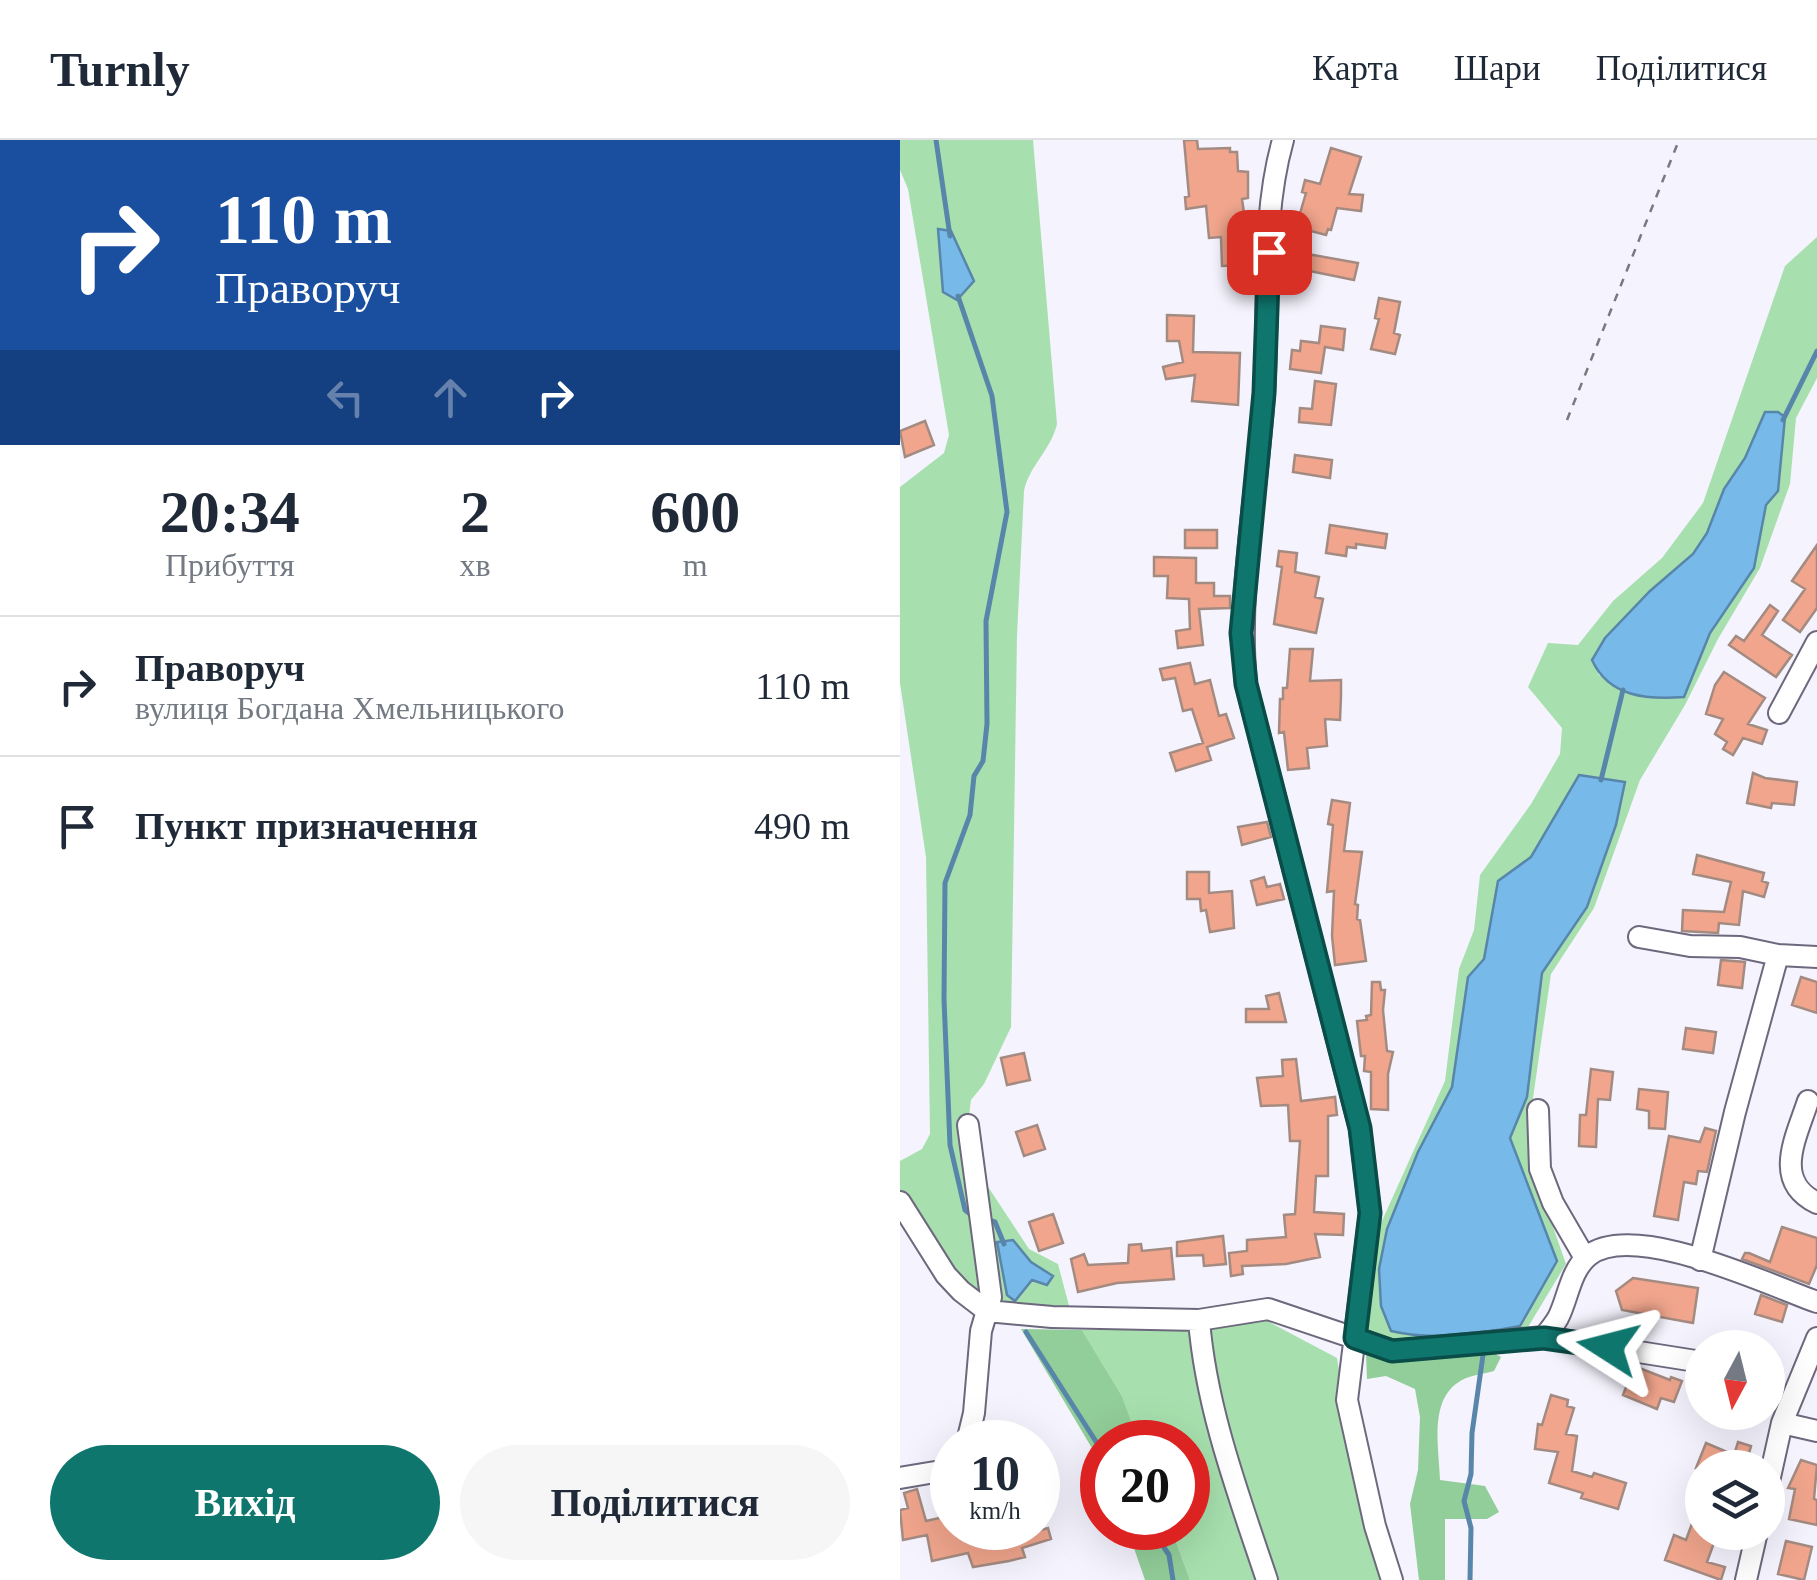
<!DOCTYPE html>
<html lang="uk">
<head>
<meta charset="utf-8">
<style>
	:root { --surface:#fff; --page:#f6f6f7; --text:#1f2937; --muted:#747a83; --line:#e0e1e3; --accent:#0f766e }
	body { margin:0; font-family:Georgia,serif; background:var(--page); color:var(--text); height:100vh; display:flex; flex-direction:column; font-size:38px; white-space:nowrap }
	* { box-sizing:border-box; margin:0 }
	p { font-size:32px; color:var(--muted) }
	.icon { flex:none; width:55px; height:55px; fill:none; stroke:currentColor; stroke-width:2; stroke-linecap:round; stroke-linejoin:round }
	.map { position:relative; flex:1; overflow:hidden }
	.side { display:flex; flex-direction:column; background:var(--surface); width:900px }
	.side>* { flex:none }
	.guide { background:#1a4fa0; color:#fff; overflow:hidden }
	.needle { width:65px; rotate:187deg }
	.buttons { position:absolute; left:785px; top:1190px; display:grid; gap:20px }
	.buttons a { display:grid; place-items:center; width:100px; height:100px; border-radius:50%; background:var(--surface); box-shadow:0 10px 40px #0002; font-size:50px }
	.speed { position:absolute; left:30px; top:1280px; display:flex; gap:20px; font-size:50px; font-weight:700; text-align:center }
	.speed>* { display:grid; place-content:center; width:130px; height:130px; border-radius:50%; background:var(--surface); box-shadow:0 10px 40px #0002; line-height:1 }
	.speed small { font-size:25px; font-weight:400 }
	.speed .limit { border:15px solid #d22; background:#fff; color:#111 }
	.pin { position:absolute; display:grid; place-items:center; width:85px; height:85px; color:#fff; margin:-42px; border-radius:20px; box-shadow:0 5px 15px #0006 }
	.me { position:absolute; width:110px; margin:-55px; rotate:279deg; stroke-linejoin:round; filter:drop-shadow(0 0 8px #0008) }
	.turn { display:flex; align-items:center; gap:35px; height:210px; padding:0 50px; font-size:45px }
	.turn .icon { width:130px; height:130px; stroke-width:2.5 }
	.turn b { display:block; font-size:70px; line-height:85px }
	.lanes { display:flex; align-items:center; height:95px; padding:0 50px; background:#0003; justify-content:center; gap:50px; direction:ltr }
	.lanes .off { opacity:.35 }
	.eta { display:flex; justify-content:space-evenly; align-items:center; height:170px; text-align:center }
	.eta b { font-size:60px; font-weight:600; line-height:70px }
	.action { display:flex; gap:20px; margin-top:auto; padding:20px 50px }
	.action a { flex:1; height:115px; border-radius:60px; background:var(--accent); color:#fff; font-size:40px; font-weight:600; line-height:115px; text-align:center }
	.action a+a { background:var(--page); color:var(--text) }
	ul { padding:0; list-style:none }
	li { display:flex; align-items:center; gap:30px; height:140px; padding:0 50px; border-top:2px solid var(--line) }
	li div { flex:1 }
	li b { display:block; font-size:38px }
	li em { font-style:normal }
	header { display:flex; align-items:center; gap:60px; box-sizing:border-box; height:140px; padding:0 50px; background:var(--surface); border-bottom:2px solid var(--line) }
	header strong { font-size:48px }
	nav { display:flex; gap:55px; margin-inline-start:auto; font-size:35px }
	main { display:flex; flex:1; min-height:0 }
	.map>svg:first-child { display:block }
	.green { fill:#a7e0ae; fill-rule:evenodd }
	.forest { fill:#92ce99 }
	.water { fill:#77b9e9; stroke:#5886aa; stroke-width:2.5 }
	.lines { fill:none; stroke-linecap:round; stroke-linejoin:round }
	.stream { stroke:#5886aa; stroke-width:5 }
	.building { fill:#f0a58c; stroke:#a48b82; stroke-width:2.5 }
	.minor-casing { stroke:#6d687d; stroke-width:24 }
	.path { stroke:#797780; stroke-width:2.5; stroke-dasharray:8 8; stroke-linecap:butt }
	.minor { stroke:#fff; stroke-width:20 }
	.route-casing { stroke:#0a4d48; stroke-width:25 }
	.route { stroke:#0f766e; stroke-width:18 }
</style>
</head>
<body>
<header>
<strong>Turnly</strong>
<nav><a>Карта</a><a>Шари</a><a>Поділитися</a></nav>
</header>
<main>
<section class="side">
<div class="guide">
<div class="turn"><svg class="icon" aria-label="right" viewBox="0 0 24 24"><path d="M7 20v-9h11M14 6l5 5-5 5"/></svg><div><b>110 m</b>Праворуч</div></div>
<div class="lanes"><svg class="icon off" aria-label="left" viewBox="0 0 24 24"><path d="M17 20v-9H6M10 6l-5 5 5 5"/></svg><svg class="icon off" aria-label="ahead" viewBox="0 0 24 24"><path d="M12 20V5M6 11l6-6 6 6"/></svg><svg class="icon" aria-label="right" viewBox="0 0 24 24"><path d="M7 20v-9h11M14 6l5 5-5 5"/></svg></div>
</div>
<div class="eta">
<div><b>20:34</b><p>Прибуття</p></div>
<div><b>2</b><p>хв</p></div>
<div><b>600</b><p>m</p></div>
</div>
<ul>
<li><svg class="icon" aria-label="right" viewBox="0 0 24 24"><path d="M7 20v-9h11M14 6l5 5-5 5"/></svg><div><b>Праворуч</b><p>вулиця Богдана Хмельницького</p></div><em>110 m</em></li>
<li><svg class="icon" aria-label="arrive" viewBox="0 0 24 24"><path d="M6 21V4h12l-3 4 3 4H6"/></svg><div><b>Пункт призначення</b></div><em>490 m</em></li>
</ul>
<div class="action"><a>Вихід</a><a>Поділитися</a></div>
</section>
<div class="map">
<svg width="917" height="1440" viewBox="0 0 917 1440">
	<rect width="100%" height="100%" fill="#f5f3fd"/>
	<!-- green -->
	<path class="green" d="M0,0H133L157,284C151,310 129,326 124,351L117,495L111,887L84,944L71,960L68,985L73,1024L129,1109L158,1124L172,1177L87,1171L0,1062V1021L22,1009L30,994L26,717L0,543V347L44,313L49,295L8,49L0,30Z
		M917,97V238L896,278L890,344L860,428L818,499L785,565L740,640L694,768L651,834L633,958V1030L666,1124L625,1192L494,1203L471,1196L464,1179L481,1083L545,941L559,829L574,790L580,735L631,664L660,614L662,588L628,547L648,503L678,505L713,461L762,418L803,363L885,126ZM865,272L878,351L866,365L854,428L810,493L789,546C752,564 730,561 698,534L750,451L793,415L807,393L824,349L845,318ZM679,635L725,643L716,685L687,767L642,833L627,957L610,998L657,1121L620,1186C577,1194 534,1201 491,1191L481,1165L479,1129L487,1089L518,1012L552,947L568,837L584,819L598,741L631,717Z
		M367,1181L437,1218L452,1308L482,1440H290L271,1388H288V1302H239L222,1256L182,1190L298,1189Z"/>
	<!-- forest -->
	<path class="forest" d="M121,1189L182,1190L222,1256L239,1302H202V1325Z
		M590,1211L601,1217L594,1231C584,1234 571,1235 562,1240C528,1258 539,1308 540,1340L585,1346L599,1372L587,1379H545V1440H519L510,1364L518,1330L520,1277L515,1249L486,1236L467,1239L466,1215L491,1219Z
		M227,1388H271L290,1440H245Z"/>
	<!-- water -->
	<path class="water" d="M38,89L51,91L74,141L57,160L43,152Z
		M865,272H878L885,277L878,351L866,365L854,428L810,493L784,557C747,560 709,557 692,520L705,498L750,451L793,414L807,393L824,349L845,318Z
		M679,635L725,642L716,685L687,767L642,833L627,957L610,998L657,1121L620,1186C577,1194 534,1201 491,1191L481,1166L479,1129L487,1089L518,1012L552,947L568,837L584,819L598,741L631,717Z
		M113,1100L131,1122L153,1136L147,1145L132,1140L115,1161L107,1155L97,1102Z"/>
	<g class="lines">
		<!-- stream -->
		<path class="stream" d="M36,0L50,96
			M58,156L92,256L107,372L86,481L87,584L83,621L74,636L70,675L45,743L44,859L50,1005L65,1070L75,1078
			M883,280L917,211
			M701,640L723,550
			M85,1079L95,1082L104,1104
			M126,1192L202,1311
			M251,1388L269,1415L273,1440
			M570,1440L571,1388L564,1361L571,1334L572,1293L583,1215"/>
	</g>
	<!-- building -->
	<path class="building" d="M284,0H297L298,9L330,8V12H337L338,31L348,32V58L342,59L347,94L343,95L345,125L322,126L321,97L309,98L306,66L286,69L285,57L289,56Z
		M431,8L461,17L449,54L463,55L461,71L437,68L431,90L428,89L426,95L396,87L406,53L402,52L405,40L420,44Z
		M402,113L458,123L454,140L400,129Z
		M479,158L500,162L494,193L500,195L495,214L471,209L479,179L475,178Z
		M267,175L294,176L293,212L340,213L338,265L292,261L295,235L266,239L263,227L283,222L279,201H267Z
		M421,186L445,189L443,210L425,207L421,233L390,229L392,210L400,211L401,201L419,203Z
		M415,241L436,244L431,285L399,282L400,268L412,269Z
		M25,281L34,305L5,317L0,291Z
		M395,315L432,320L430,338L393,332Z
		M430,385L487,394L485,408L456,404V408L447,407L446,416L426,413Z
		M285,390H317V408H285Z
		M917,405V468L900,492L883,480L905,449L892,441Z
		M379,411L397,413L395,432L419,437L415,457L423,459L416,493L374,484L382,427L377,426Z
		M254,417L296,418V443H314V456H330V468L299,469L303,505L278,508L276,491L290,489L289,459L267,458L268,436H254Z
		M870,465L878,471L862,495L892,515L876,537L829,505L836,496L844,501Z
		M390,509H413L410,541L441,540V556L440,580L425,579L427,606L407,608L409,628L388,630L384,592L379,593L380,559H383V548H387Z
		M290,523L295,544L310,540L319,576L326,574L334,598L307,607L311,620L276,631L270,613L303,603L292,569L283,571L275,538L263,540L260,529Z
		M824,532L865,558L848,584L867,590L862,604L843,598L833,615L823,609L827,602L815,594L823,579L806,574L815,545Z
		M853,633L865,638L897,642L894,665L872,663L871,668L847,663Z
		M432,660L450,663L444,711L462,712L455,764L458,765L457,779L460,780L466,821L435,825L432,796L434,751L427,752L433,685L428,684Z
		M367,682L371,697L342,705L338,687Z
		M797,715L864,733L862,741L868,743L864,757L843,751L839,785L819,783L818,793L782,791L783,770L824,772L831,742L793,734Z
		M287,732H309V753L332,751L334,788L310,792L306,770L301,771L300,759H287Z
		M364,737L367,747L380,744L384,759L357,765L351,741Z
		M821,820L845,822L842,848L818,845Z
		M901,837L917,842V873L892,865Z
		M472,842H480L481,850H485L483,870L487,911L493,912L488,934V970L471,969V932L464,931L465,916H461L457,881L467,880L466,876L471,875Z
		M379,853L386,882H346V869H369L366,856Z
		M786,888L816,892L813,913L783,909Z
		M124,913L130,940L107,945L101,918Z
		M396,919L401,961L435,957L437,975L428,976V1036H416L414,1072L444,1074L443,1095L415,1094L420,1117L386,1124L342,1126L343,1134L331,1136L329,1113L347,1111V1100L386,1097L384,1075L395,1074L400,1001H390L388,965L361,966L357,938L383,936L382,920Z
		M691,929L713,932L710,960L698,959L696,1007L679,1006L680,975H686Z
		M739,949L768,952L765,989L749,988V971L737,969Z
		M137,985L145,1009L124,1016L116,992Z
		M805,988L816,991L807,1032L798,1031L796,1044L784,1042L778,1080L754,1076L769,996L800,1002Z
		M153,1074L163,1103L139,1111L129,1082Z
		M882,1087L917,1098V1125L909,1144L842,1119L845,1113H849L870,1122Z
		M323,1096L326,1124L304,1126L303,1115L277,1116V1102Z
		M241,1104L242,1111L271,1108L274,1139L217,1143L178,1152L171,1119L184,1114L188,1125L228,1123L229,1105Z
		M733,1138L798,1148L793,1183L722,1170L716,1151Z
		M861,1155L887,1165L882,1182L855,1174Z
		M734,1226L770,1240L771,1237L782,1241L774,1262L761,1258L757,1269L723,1255Z
		M651,1255L668,1260L667,1266L674,1268L666,1294L677,1296L672,1331L692,1337L694,1333L726,1343L718,1369L681,1358L683,1353L649,1343L658,1312L635,1309L638,1284L642,1285Z
		M838,1302L851,1306L847,1321L858,1328H796L806,1303L834,1315Z
		M901,1320L917,1325L914,1359L917,1360V1385L889,1379L895,1349L888,1348Z
		M17,1349L26,1381L52,1375V1388H118L120,1396L148,1388L151,1399L122,1408L125,1417L109,1421L73,1427L68,1413L32,1421L27,1395L3,1400L0,1370L8,1368L4,1353Z
		M801,1359L802,1392H818L807,1422L825,1427L821,1440L765,1420L774,1395L786,1400Z
		M886,1401L912,1407L904,1440L878,1434Z"/>
	<g class="lines">
		<defs>
			<path id="minor" d="M383,0C360,81 370,169 364,253C358,350 337,447 346,544L460,989L470,1073L447,1260L475,1386L492,1440
				M879,573L917,502
				M739,797L790,806L840,807L878,815L917,817
				M908,961C896,998 872,1041 917,1063
				M638,970L640,1029L653,1063L685,1118
				M0,1062L46,1135L61,1151L87,1171L152,1177L299,1180L368,1169L493,1211L644,1197C649,1191 654,1185 658,1178C668,1159 670,1131 688,1116C733,1080 866,1144 917,1162
				M800,1120L835,972L878,815
				M299,1180C306,1269 339,1356 367,1440
				M644,1197L802,1222
				M882,1283L917,1291
				M67,1302L74,1273L81,1191L91,1157L68,985
				M0,1338L41,1331L52,1324
				M868,1346L882,1283L917,1198
				M846,1440L857,1392"/>
		</defs>
		<!-- minor casing -->
		<use href="#minor" class="minor-casing"/>
		<!-- path -->
		<path class="path" d="M667,280L779,0
			M868,1233L881,1235"/>
		<!-- minor -->
		<use href="#minor" class="minor"/>
	</g>
	<g class="lines">
		<defs>
			<path id="route" d="M369,112L364,253L341,493L346,544L460,988L470,1073L455,1198L492,1211L644,1198L708,1207"/>
		</defs>
		<!-- route casing -->
		<use href="#route" class="route-casing"/>
		<!-- route -->
		<use href="#route" class="route"/>
	</g>
</svg>
<div class="buttons">
<a><svg class="needle" viewBox="-14 -14 28 28"><path d="M0-13l5 13h-10z" fill="#e53935"/><path d="M0 13l5-13h-10z" fill="#747a83"/></svg></a>
<a><svg class="icon" aria-label="layers" viewBox="0 0 24 24"><path d="M12 4l9 5-9 5-9-5zM3 14l9 5 9-5"/></svg></a>
</div>
<div class="speed"><div>10<small>km/h</small></div><div class="limit">20</div></div>
<div class="pin" style="left:369px;top:112px;background:#d93025"><svg class="icon" aria-label="arrive" viewBox="0 0 24 24"><path d="M6 21V4h12l-3 4 3 4H6"/></svg></div>
<svg class="me" style="left:708px;top:1207px" viewBox="-20 -20 40 40"><path d="M0-17L14 15 0 8-14 15z" fill="#0f766e" stroke="#fff" stroke-width="4"/></svg>
</div>
</main>
</body>
</html>
